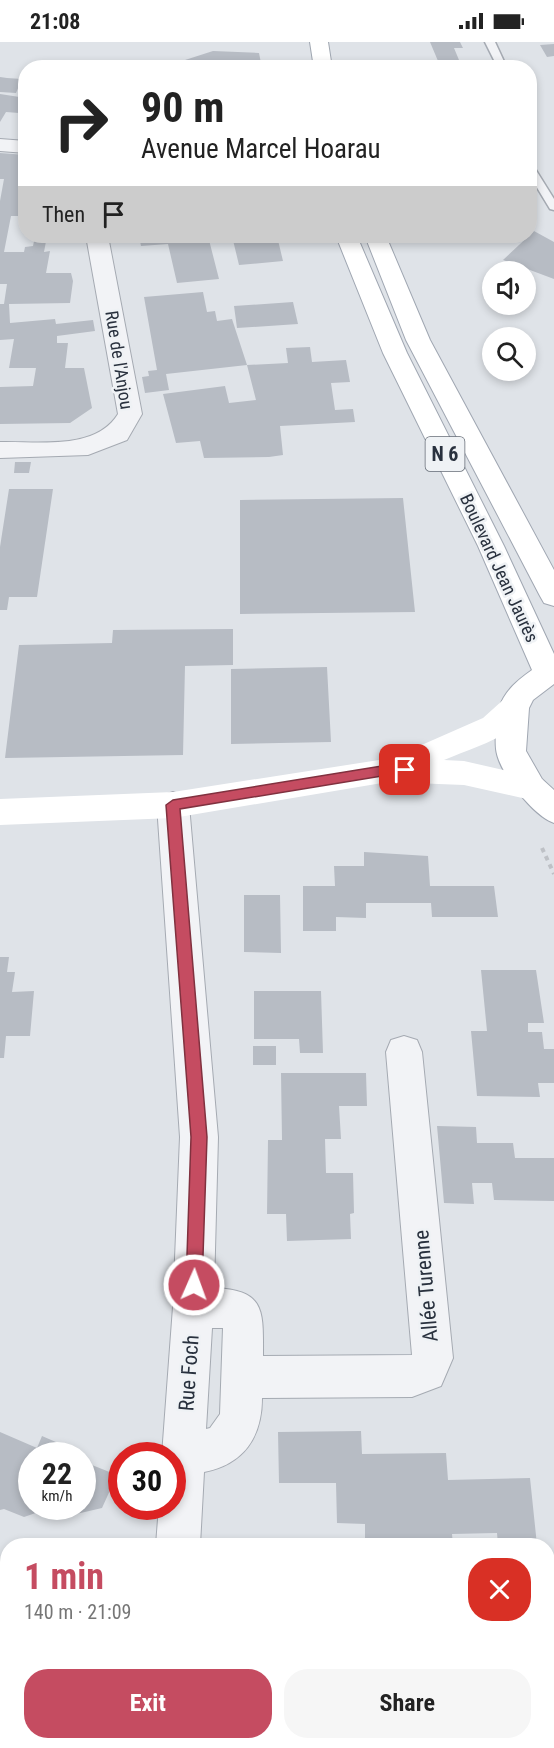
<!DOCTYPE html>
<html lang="en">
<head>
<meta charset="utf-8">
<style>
	:root { --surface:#fff; --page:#f6f6f6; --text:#222; --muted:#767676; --accent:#c54c61 }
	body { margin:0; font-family:"Roboto Condensed",sans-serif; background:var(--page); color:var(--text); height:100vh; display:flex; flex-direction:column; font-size:22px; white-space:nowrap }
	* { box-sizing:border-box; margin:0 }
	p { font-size:20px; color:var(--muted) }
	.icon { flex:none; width:33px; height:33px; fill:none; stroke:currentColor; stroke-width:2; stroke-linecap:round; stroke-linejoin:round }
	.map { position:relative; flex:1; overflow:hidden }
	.drawer { position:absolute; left:0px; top:1496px; width:555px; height:212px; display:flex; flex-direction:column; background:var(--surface); border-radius:24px 24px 0 0; box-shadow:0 3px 9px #0003 }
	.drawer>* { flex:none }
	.top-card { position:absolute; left:18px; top:18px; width:519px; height:183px; border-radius:24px; box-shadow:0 3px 9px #0003; background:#fff; color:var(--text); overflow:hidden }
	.fabs { position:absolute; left:482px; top:219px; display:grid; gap:12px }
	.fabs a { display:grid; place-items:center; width:54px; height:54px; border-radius:50%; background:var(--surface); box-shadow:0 3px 9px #0003; font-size:30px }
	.speed { position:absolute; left:18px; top:1400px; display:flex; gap:12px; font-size:30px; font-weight:700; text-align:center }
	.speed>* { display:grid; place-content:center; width:78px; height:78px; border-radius:50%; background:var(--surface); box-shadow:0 3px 9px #0003; line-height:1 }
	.speed small { font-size:15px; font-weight:400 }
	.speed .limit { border:9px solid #d22; background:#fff; color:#111 }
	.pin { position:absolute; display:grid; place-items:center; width:51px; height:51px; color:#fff; margin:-26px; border-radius:12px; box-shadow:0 3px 9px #0006 }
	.me { position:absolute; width:66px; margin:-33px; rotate:2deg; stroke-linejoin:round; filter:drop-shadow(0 0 4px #0008) }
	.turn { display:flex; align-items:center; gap:21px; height:126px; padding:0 24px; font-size:27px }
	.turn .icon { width:78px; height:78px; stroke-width:2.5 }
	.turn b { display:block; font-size:42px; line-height:51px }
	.then { display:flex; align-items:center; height:57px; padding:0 24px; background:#0003; gap:12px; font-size:22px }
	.round { display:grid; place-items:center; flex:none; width:63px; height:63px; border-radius:24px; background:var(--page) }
	.summary { display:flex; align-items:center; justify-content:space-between; height:102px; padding:0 24px }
	h1 { font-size:36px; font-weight:700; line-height:45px; color:var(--accent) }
	.button { display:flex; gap:12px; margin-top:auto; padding:12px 24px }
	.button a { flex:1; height:69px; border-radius:24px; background:var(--accent); color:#fff; font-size:24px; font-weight:700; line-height:69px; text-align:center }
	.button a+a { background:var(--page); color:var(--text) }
	.status { display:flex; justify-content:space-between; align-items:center; height:42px; padding:0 30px; background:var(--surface); direction:ltr }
	.status svg { height:16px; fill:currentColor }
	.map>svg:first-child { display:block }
	.building { fill:#b7bcc4 }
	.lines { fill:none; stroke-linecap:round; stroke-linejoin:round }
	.lane-casing { stroke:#a5aab2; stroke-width:3 }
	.street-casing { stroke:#a5aab2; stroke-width:2 }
	.primary-casing { stroke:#a0a7b2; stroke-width:2 }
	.path { stroke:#bec1c6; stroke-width:4; stroke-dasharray:4.5 4.5; stroke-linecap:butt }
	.lane { fill:#f2f3f6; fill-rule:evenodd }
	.street { fill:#f2f3f6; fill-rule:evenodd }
	.secondary { fill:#fff; fill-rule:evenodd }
	.primary { fill:#fff; fill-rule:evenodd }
	.route { fill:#c54c61; stroke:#80313f; stroke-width:1.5 }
	.labels { text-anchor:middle; stroke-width:5; stroke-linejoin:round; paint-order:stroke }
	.far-street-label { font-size:18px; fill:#29313e; stroke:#eff2f5 }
	.shield { fill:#eff2f5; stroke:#646b75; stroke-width:1.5 }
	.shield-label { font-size:20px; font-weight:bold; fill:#29313e }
	.street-label { font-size:21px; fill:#29313e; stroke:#eff2f5 }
</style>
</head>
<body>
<div class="status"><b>21:08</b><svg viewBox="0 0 49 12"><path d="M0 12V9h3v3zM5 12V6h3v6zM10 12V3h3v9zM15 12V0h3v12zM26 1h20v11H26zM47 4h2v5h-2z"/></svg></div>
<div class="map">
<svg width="554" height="1706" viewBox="0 0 554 1706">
	<rect width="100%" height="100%" fill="#dfe3e8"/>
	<!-- building -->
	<path class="building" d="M430,0H460L463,6H454L459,18L438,19Z
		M554,2V14L547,15L540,3Z
		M213,9L259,11L262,26H182L185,18Z
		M0,35L7,36L22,37L16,51L0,50Z
		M0,52L26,56L19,71L6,70L0,80Z
		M0,111L26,113V174H11L4,210H24L25,205L33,204L35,194H47L44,210L50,209L46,231H71L73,239L70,261L9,262L10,281L55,277L56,282L93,278L95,289L57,294V301H68L65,326H84L92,366L70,381L0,382V345L33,344L36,326H9L14,297L0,298V262H4L7,242H0V159L4,137H0Z
		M534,189L554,200V237L503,218Z
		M139,194H208L219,237L177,241L168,202L141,204Z
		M232,194H277L283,219L239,223Z
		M203,250L207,270L215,269L217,279L232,277L247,323L288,321L286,306L310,305L312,320L346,318L350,340L331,341L335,368L353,367L355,380L280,384L283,413L269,415L204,416L200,399L176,401L163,352L225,344L229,361L256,358L247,323L166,332L169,348L145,351L142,335L149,334L148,329L157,328L144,255Z
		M293,260L298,282L237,286L234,264Z
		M15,420H31L29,431H14Z
		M9,447H53L37,555H9L7,568H0V505Z
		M403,456L415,570L240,572V458Z
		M233,587V623L185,624L183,713L5,716L19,603L112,601L113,588Z
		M327,625L331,700L231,702V627Z
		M364,810L428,814L430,844H494L498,875H432L431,861H366V876L336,875V889H303V844H335L334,824H364Z
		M244,853H280L281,911L244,910Z
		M0,915H9L7,930H15L12,950L34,949L30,994H6L4,1016H0Z
		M481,928H536L544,981H528V990H542L544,1007H554V1041H538L540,1055L477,1054L471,989H487Z
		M254,949H321L323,1011H300L299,997H254Z
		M253,1004H276V1023H253Z
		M281,1031H366L367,1064H339L341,1097H325L326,1131H353L354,1171L350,1172L351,1197L287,1199L286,1172H267L268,1098H282Z
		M437,1084L476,1085L477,1101H513L515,1116H554V1159L494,1158L492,1141H472L474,1162L444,1161Z
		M361,1389L362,1412L446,1411L448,1438L530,1436L537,1503H498L497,1491L452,1492L453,1503L365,1500V1482L337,1481L336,1441H279L278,1390Z
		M0,1390L37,1406L42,1394L79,1410L78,1413H32V1464H82V1419L117,1433L102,1466L72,1473L53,1465L24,1475L4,1467L0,1468Z
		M314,1499V1503H266V1500Z
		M554,1618V1700L547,1706H412L411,1700H548V1620Z
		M316,1700H338L339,1706H298L297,1702Z
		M348,1700H404L405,1706H348Z"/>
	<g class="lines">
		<defs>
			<path id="lane" d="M485,0H495L507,26H498Z
				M530,124L534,125L554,157V168L550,167L530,134Z
				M554,1558V1580L548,1582V1560Z
				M8,1642V1666L0,1667V1643Z"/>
			<path id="street" d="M0,97L26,99V111L0,109Z
				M86,194H108L142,372L127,398L88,413L0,416V400C38,399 95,409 118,372Z
				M173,750L184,754L189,763L218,1095L214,1246C266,1248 263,1269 263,1314L412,1313L386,1010L391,998L404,994L417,998L422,1010L453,1316L441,1344L412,1355L262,1356C262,1395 244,1422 204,1430L200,1503H156L159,1464H172V1413H162L173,1265L180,1095L157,763L162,754ZM212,1286H223L220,1372L210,1386L206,1387Z
				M148,1700H196V1706H148Z"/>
			<path id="primary" d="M310,0H328L332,26H314Z
				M336,194H357L407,311L504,504L554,612V642L533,658L529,666L526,709L542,737L554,748V781C533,774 498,729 496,707C495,696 496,676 499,666C505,648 518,638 532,628L478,504L383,311Z
				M365,194H386L430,298L554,528V564L544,561L540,554L406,298Z"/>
		</defs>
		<!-- lane casing -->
		<use href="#lane" class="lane-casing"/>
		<!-- street casing -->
		<use href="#street" class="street-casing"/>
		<!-- primary casing -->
		<use href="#primary" class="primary-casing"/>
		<!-- path -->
		<path class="path" d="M542,806L554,832"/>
		<!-- lane -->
		<use href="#lane" class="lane"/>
		<!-- street -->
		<use href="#street" class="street"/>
		<!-- secondary -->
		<path class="secondary" d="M514,655L525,658L529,666C513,696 474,705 444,718L464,719L542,737L547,746L542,755L531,758L464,743L388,740L173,776L0,783V757L173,750L392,716L483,676L503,658Z"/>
		<!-- primary -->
		<use href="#primary" class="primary"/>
	</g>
	<!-- route -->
	<path class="route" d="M388,723H405L412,728L405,733H388L180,767L207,1095L202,1243L200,1249L194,1251L188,1249L186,1243L191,1095L166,763L173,758Z"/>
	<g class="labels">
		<!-- far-street labels -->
		<g class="far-street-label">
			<text transform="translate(119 318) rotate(81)" y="6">Rue de l'Anjou</text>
			<text transform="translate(499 526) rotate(65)" y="6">Boulevard Jean Jaurès</text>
		</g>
		<!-- shield labels -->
		<rect class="shield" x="425.5" y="395" width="39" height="34" rx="4.5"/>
		<g class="shield-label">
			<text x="445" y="419">N 6</text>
		</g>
		<!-- street labels -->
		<g class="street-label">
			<text transform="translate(426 1244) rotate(-95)" y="7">Allée Turenne</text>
			<text transform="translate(189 1331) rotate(-86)" y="7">Rue Foch</text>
		</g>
	</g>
</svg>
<div class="fabs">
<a><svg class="icon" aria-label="sound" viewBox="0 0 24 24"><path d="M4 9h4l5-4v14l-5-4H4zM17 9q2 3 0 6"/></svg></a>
<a><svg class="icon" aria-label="search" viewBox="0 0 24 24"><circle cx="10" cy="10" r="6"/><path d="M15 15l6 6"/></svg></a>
</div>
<div class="speed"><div>22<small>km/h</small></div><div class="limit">30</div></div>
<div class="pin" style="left:405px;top:728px;background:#d93025"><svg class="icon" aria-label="arrive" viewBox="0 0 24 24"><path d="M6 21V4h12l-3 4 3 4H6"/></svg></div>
<svg class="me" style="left:194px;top:1243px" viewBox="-20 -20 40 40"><circle r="17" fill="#c54c61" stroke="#fff" stroke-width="3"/><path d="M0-11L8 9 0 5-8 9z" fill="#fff"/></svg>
<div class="top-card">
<div class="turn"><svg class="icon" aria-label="right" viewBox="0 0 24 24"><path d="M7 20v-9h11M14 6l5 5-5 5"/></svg><div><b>90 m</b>Avenue Marcel Hoarau</div></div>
<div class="then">Then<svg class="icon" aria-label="arrive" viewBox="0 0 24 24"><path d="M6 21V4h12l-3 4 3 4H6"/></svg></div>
</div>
<section class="drawer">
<div class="summary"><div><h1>1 min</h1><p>140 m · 21:09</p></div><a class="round" style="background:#d93025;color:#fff"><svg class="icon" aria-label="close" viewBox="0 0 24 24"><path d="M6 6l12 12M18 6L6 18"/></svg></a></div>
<div class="button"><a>Exit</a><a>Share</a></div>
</section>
</div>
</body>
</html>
